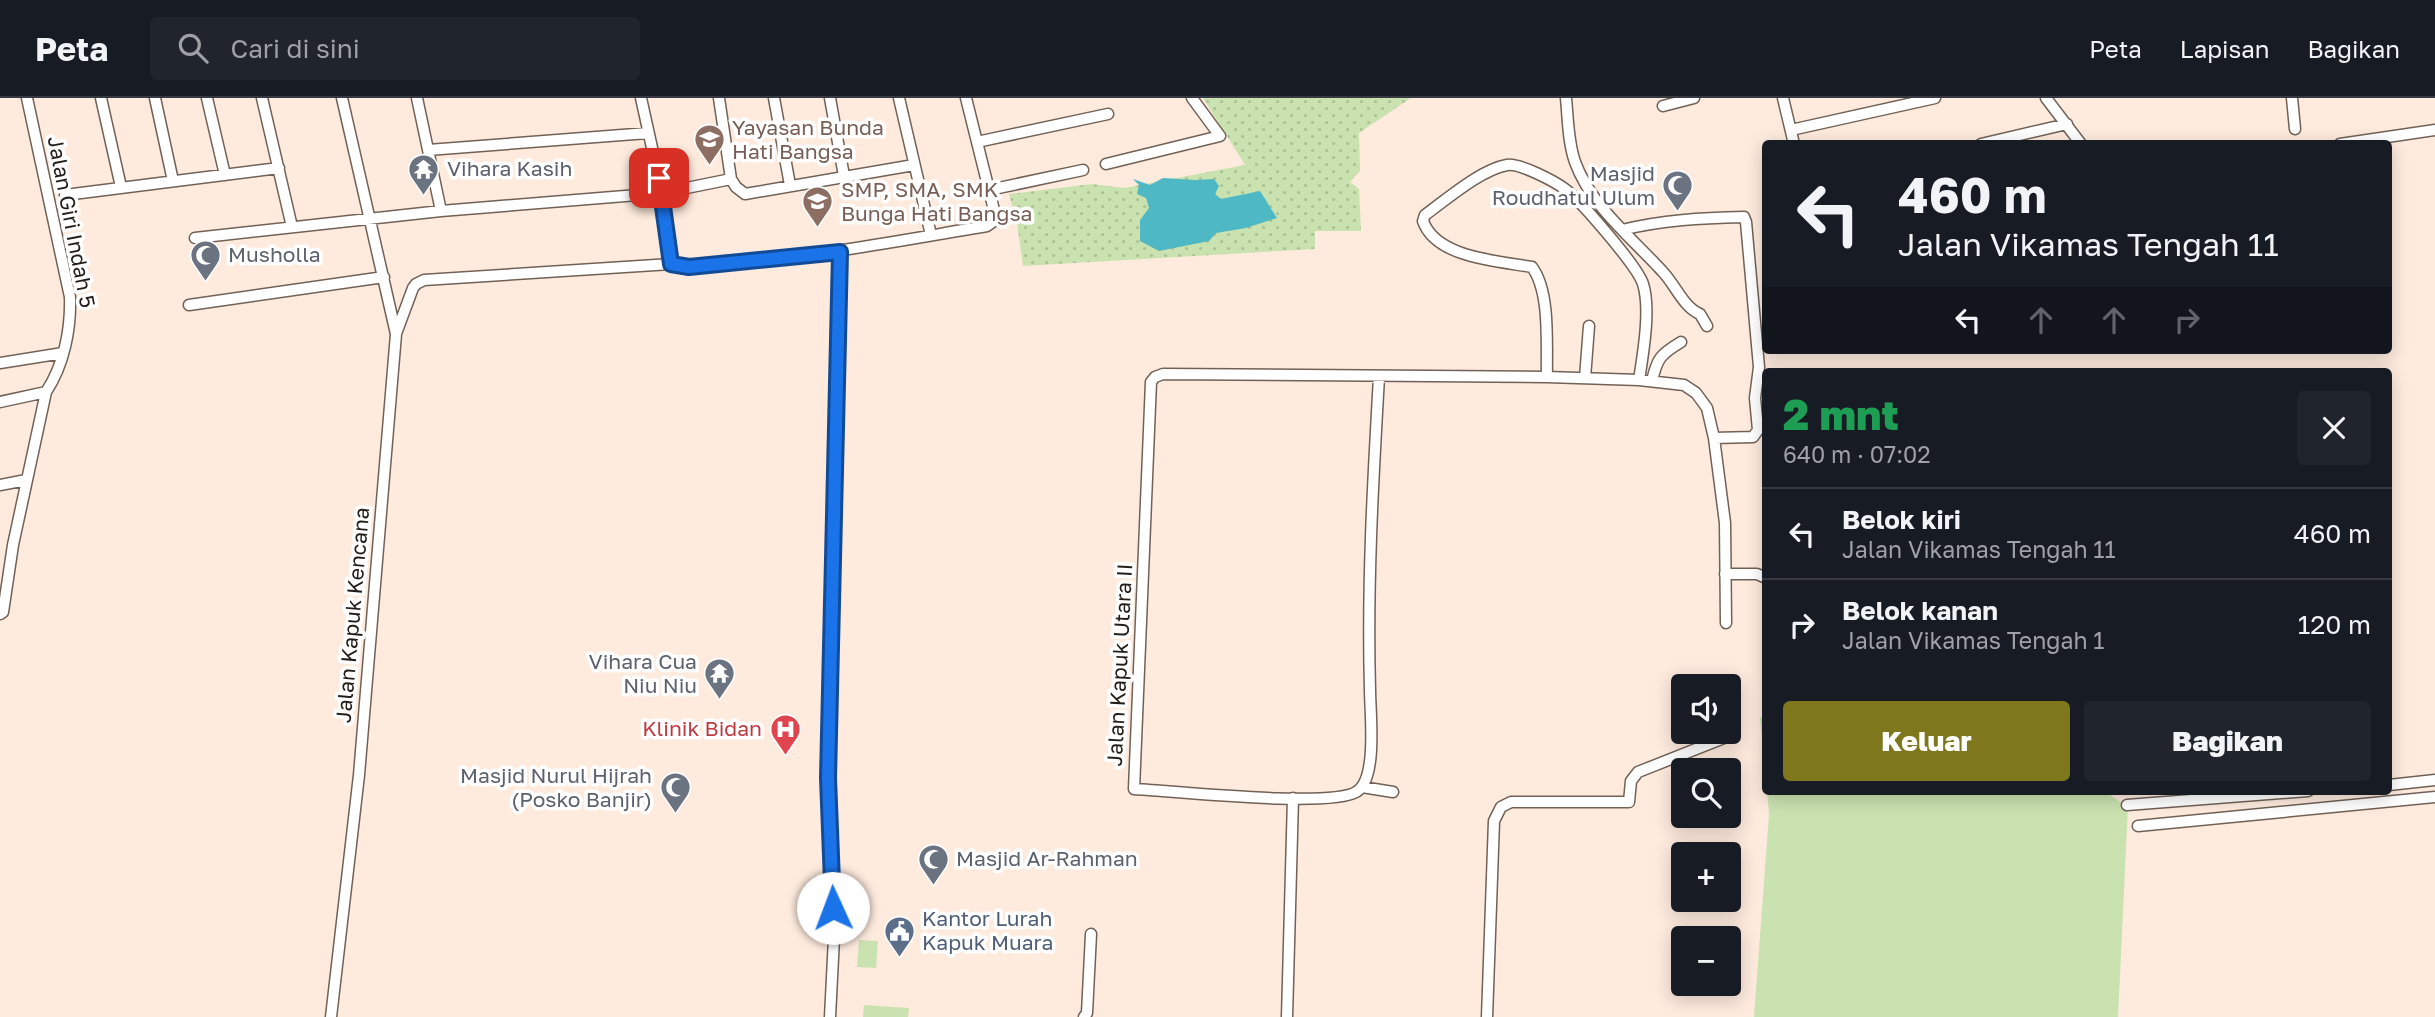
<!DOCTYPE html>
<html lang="id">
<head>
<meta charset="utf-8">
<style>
	:root { --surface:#171b24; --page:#20242c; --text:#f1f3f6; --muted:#9ea1a6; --line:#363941; --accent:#7e771c }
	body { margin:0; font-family:"Golos Text",sans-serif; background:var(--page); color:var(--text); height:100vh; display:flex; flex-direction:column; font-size:26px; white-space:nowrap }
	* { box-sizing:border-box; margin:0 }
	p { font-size:23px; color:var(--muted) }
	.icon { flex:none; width:38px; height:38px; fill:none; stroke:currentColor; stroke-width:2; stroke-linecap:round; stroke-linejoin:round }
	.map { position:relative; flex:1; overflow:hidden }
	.panel { position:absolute; left:1762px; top:270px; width:630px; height:427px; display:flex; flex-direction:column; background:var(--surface); border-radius:7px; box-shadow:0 4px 18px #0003 }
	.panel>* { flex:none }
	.banner { position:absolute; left:1762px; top:42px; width:630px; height:214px; border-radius:7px; box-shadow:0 4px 18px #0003; background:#171b24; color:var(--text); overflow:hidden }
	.controls { position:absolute; left:1671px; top:576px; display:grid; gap:14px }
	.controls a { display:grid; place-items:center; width:70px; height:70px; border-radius:7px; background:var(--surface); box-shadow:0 4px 18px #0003; font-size:35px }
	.pin { position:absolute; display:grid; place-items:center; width:60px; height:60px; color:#fff; margin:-30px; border-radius:14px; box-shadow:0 4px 10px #0006 }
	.me { position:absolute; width:77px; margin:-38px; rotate:358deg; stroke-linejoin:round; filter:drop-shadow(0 0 5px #0008) }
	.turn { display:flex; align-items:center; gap:24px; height:147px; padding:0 21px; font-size:32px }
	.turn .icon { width:91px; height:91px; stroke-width:2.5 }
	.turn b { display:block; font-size:49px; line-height:60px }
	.lanes { display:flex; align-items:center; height:66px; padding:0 21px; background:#0003; justify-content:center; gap:35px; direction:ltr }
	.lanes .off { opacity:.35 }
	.round { display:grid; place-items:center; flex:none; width:74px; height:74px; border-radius:7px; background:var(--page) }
	.headline { display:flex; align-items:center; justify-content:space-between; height:119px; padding:0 21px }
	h1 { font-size:42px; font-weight:800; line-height:52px; color:#1e9e55 }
	.cta { display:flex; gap:14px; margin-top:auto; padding:14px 21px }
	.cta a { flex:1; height:80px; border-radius:7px; background:var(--accent); color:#fff; font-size:28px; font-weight:800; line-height:80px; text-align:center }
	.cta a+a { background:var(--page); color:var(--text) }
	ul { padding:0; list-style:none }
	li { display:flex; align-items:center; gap:21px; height:91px; padding:0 21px; border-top:2px solid var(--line) }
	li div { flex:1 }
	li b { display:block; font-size:26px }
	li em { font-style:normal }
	header { display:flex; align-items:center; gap:42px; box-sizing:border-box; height:98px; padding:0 35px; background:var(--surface); border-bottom:2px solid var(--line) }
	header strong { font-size:33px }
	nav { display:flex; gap:38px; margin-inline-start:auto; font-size:24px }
	.search { width:490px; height:63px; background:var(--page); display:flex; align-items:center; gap:18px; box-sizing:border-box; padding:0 24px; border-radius:7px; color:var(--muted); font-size:26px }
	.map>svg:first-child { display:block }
	.grass { fill:#c9e2af }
	.park { fill:url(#park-dots) }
	.water { fill:#4eb8c4 }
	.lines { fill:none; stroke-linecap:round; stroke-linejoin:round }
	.street-casing { stroke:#716156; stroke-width:13 }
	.street { stroke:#fff; stroke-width:10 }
	.route-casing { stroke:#114b97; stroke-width:18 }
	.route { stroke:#1a73e8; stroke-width:12 }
	.labels { text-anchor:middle; stroke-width:7; stroke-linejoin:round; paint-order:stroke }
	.education-label { font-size:21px; fill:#785e54; stroke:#fff; text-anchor:start }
	.worship-label { font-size:21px; fill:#5b616d; stroke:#fff; text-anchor:start }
	.street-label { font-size:21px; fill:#231d18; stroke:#fff }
	.health-label { font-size:21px; fill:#be3a42; stroke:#fff; text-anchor:end }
	.service-label { font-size:21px; fill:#4e5e75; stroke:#fff; text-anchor:start }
</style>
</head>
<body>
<header>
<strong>Peta</strong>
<div class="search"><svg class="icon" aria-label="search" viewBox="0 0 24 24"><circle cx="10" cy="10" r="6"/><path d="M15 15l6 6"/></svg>Cari di sini</div>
<nav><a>Peta</a><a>Lapisan</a><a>Bagikan</a></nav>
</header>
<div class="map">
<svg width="2435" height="919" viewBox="0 0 2435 919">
	<defs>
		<pattern id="park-dots" width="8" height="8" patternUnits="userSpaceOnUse" patternTransform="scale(1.75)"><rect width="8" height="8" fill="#c9e2af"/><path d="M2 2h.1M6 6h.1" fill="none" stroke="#acc196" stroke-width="1.8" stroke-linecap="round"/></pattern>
	</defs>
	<rect width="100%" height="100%" fill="#feebde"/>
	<!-- grass -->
	<path class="grass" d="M1766,616V681L1760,620Z
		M1767,693H2104L2128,709L2118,919H1754L1769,716Z
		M859,842L878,843L876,870L857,869Z
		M864,907L909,910L908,919H863Z"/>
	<!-- park -->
	<path class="park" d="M1203,0H1411L1359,35L1360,73L1350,84L1359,91L1361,133H1315V151L1023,168L1017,125L1009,96L1092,86L1124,90L1245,67Z"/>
	<!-- water -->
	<path class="water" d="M1163,80L1195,82L1214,81L1219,88L1215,96L1221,101L1260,93L1277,120L1246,130L1216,135L1209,143L1159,153L1140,143V122L1149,110L1146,100L1137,96L1139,87L1133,81L1150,87Z"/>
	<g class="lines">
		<defs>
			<path id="street" d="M101,0L121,89
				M155,0L173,83
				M207,0L225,77
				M262,0L292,129
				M417,0L441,113
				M641,0L662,95L671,166
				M719,0L731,81L736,89L745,96L914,67
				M774,0L790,87
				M830,0L844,78
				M899,0L931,137
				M1566,0C1568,21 1568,44 1575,64C1591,108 1631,139 1662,173C1675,186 1683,209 1700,216L1707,228
				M1783,0L1794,46
				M2046,0L2081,46
				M2292,0L2295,31
				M1663,8L1694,0
				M1791,32L1935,0
				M977,44L1108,16
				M1981,46L2067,26
				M2340,46L2435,32
				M428,52L648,35
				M1106,66L1220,38L1192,0
				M989,92L1083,72
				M65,97L279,70
				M1622,132C1662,122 1702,120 1744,119L1746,124L1759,269L1755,300L1758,332L1753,339L1714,340
				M195,140L441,113L662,95L731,81
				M189,207L384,179
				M397,233L413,190L416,186L424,182L671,166C698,171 725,166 752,163C831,156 909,141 987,128L994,123V112L966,0
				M0,265L63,255
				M1379,279C1373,383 1367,487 1370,592C1370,615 1378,682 1356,694C1329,710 1173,693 1134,691L1151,284L1155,279L1163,276L1547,279L1639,282L1684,287L1696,295L1707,310L1714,340L1725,425L1726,525
				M1547,279C1546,248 1551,195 1532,169C1498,163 1436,160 1423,123L1425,117C1447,101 1480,72 1507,67C1520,65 1554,83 1565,91C1581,103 1638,169 1643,186C1651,211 1643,256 1639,282
				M1585,280L1589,228
				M1652,283C1657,260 1661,256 1681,244
				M0,304L46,294
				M0,387L26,382
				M1725,476H1757L1766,480
				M0,516L3,514L13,447L46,294C64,267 71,231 70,199L27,0
				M2389,687L2435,682
				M1362,689L1393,694
				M2127,707L2308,693
				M2138,728L2435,699
				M331,919L359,677L396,236L342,0
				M830,919L834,840L828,680L840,154
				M1084,919L1087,915L1091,836
				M1287,919L1293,700
				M1487,919L1494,723L1501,709L1511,704H1629L1631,683L1638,674L1734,636"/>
		</defs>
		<!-- street casing -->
		<use href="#street" class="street-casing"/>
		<!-- street -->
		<use href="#street" class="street"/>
	</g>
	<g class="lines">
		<defs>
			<path id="route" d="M659,80L671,166L689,169L840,154L828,680L833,810"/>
		</defs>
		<!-- route casing -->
		<use href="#route" class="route-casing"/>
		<!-- route -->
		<use href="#route" class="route"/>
	</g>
	<!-- icons -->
	<defs>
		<symbol id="school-pin" viewBox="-11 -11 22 30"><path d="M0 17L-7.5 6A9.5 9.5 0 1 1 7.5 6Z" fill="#8d6e63" stroke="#fff"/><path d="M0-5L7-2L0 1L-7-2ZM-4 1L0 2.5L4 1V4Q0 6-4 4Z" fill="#fff"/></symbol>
		<symbol id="temple-pin" viewBox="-11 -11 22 30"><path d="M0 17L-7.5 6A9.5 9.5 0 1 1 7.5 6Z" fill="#6b7280" stroke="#fff"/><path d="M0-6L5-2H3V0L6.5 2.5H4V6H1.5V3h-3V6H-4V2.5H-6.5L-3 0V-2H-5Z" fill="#fff"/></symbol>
		<symbol id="mosque-pin" viewBox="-11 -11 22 30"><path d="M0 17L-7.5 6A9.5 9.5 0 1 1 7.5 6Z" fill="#6b7280" stroke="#fff"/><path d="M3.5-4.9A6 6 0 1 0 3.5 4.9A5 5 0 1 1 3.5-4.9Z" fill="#fff"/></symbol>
		<symbol id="hospital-pin" viewBox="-11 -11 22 30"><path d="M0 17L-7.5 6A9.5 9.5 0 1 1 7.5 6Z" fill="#e0444e" stroke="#fff"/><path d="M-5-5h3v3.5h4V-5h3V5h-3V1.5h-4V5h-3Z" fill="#fff"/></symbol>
		<symbol id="civic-pin" viewBox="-11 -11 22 30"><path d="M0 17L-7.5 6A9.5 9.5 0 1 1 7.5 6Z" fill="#5c6f8a" stroke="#fff"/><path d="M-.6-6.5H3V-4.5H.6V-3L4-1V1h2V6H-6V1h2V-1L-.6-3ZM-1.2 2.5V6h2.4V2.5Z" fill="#fff"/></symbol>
	</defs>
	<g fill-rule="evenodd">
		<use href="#school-pin" x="692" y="24" width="35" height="47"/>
		<use href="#temple-pin" x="406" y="54" width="35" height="47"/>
		<use href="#mosque-pin" x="1660" y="70" width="35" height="47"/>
		<use href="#school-pin" x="800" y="86" width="35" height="47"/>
		<use href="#mosque-pin" x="188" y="140" width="35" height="47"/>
		<use href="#temple-pin" x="702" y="558" width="35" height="47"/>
		<use href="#hospital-pin" x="768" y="614" width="35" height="47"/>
		<use href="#mosque-pin" x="658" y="672" width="35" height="47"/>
		<use href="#mosque-pin" x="916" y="744" width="35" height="47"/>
		<use href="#civic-pin" x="882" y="816" width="35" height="47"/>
	</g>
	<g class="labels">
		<!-- education labels -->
		<g class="education-label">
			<text x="732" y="37">Yayasan Bunda<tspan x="732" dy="24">Hati Bangsa</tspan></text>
			<text x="841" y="99">SMP, SMA, SMK<tspan x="841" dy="24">Bunga Hati Bangsa</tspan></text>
		</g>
		<!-- worship labels -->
		<g class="worship-label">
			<text x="447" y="78">Vihara Kasih</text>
			<text x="1655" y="83" text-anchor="end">Masjid<tspan x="1655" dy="24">Roudhatul Ulum</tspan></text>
			<text x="228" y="164">Musholla</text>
			<text x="697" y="571" text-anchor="end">Vihara Cua<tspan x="697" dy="24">Niu Niu</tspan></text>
			<text x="652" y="685" text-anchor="end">Masjid Nurul Hijrah<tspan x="652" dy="24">(Posko Banjir)</tspan></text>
			<text x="956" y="768">Masjid Ar-Rahman</text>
		</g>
		<!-- street labels -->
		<g class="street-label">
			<text transform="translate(71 124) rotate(79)" y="7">Jalan Giri Indah 5</text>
			<text transform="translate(353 517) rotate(-85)" y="7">Jalan Kapuk Kencana</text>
			<text transform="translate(1120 567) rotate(-87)" y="7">Jalan Kapuk Utara II</text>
		</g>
		<!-- health labels -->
		<g class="health-label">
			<text x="762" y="638">Klinik Bidan</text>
		</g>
		<!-- service labels -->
		<g class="service-label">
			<text x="922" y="828">Kantor Lurah<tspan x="922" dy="24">Kapuk Muara</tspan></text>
		</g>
	</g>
</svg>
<div class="controls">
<a><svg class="icon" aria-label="sound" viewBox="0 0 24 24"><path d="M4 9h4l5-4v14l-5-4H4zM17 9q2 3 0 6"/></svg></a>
<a><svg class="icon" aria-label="search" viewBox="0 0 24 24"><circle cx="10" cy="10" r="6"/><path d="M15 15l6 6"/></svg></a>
<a>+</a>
<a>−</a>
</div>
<div class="pin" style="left:659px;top:80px;background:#d93025"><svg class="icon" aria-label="arrive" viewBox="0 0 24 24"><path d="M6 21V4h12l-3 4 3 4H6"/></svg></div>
<svg class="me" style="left:833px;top:810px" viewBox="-20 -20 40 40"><circle r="19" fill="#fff"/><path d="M0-13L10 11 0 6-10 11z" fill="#1a73e8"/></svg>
<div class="banner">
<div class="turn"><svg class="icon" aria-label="left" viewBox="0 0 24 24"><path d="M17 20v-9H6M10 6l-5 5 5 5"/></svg><div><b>460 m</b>Jalan Vikamas Tengah 11</div></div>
<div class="lanes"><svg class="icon" aria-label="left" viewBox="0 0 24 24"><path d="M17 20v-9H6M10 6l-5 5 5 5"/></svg><svg class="icon off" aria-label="ahead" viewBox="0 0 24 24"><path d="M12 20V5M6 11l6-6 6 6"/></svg><svg class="icon off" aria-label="ahead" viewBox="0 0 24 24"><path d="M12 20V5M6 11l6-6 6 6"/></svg><svg class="icon off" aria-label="right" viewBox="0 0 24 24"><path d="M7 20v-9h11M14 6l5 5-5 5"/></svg></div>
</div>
<section class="panel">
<div class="headline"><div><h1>2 mnt</h1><p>640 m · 07:02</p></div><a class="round"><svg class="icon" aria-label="close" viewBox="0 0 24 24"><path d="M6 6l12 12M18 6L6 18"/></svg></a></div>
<ul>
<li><svg class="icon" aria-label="left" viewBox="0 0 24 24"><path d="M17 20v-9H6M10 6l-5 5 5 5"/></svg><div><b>Belok kiri</b><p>Jalan Vikamas Tengah 11</p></div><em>460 m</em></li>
<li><svg class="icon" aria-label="right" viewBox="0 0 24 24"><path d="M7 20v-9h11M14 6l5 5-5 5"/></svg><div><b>Belok kanan</b><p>Jalan Vikamas Tengah 1</p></div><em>120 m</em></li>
</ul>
<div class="cta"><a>Keluar</a><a>Bagikan</a></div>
</section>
</div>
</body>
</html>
